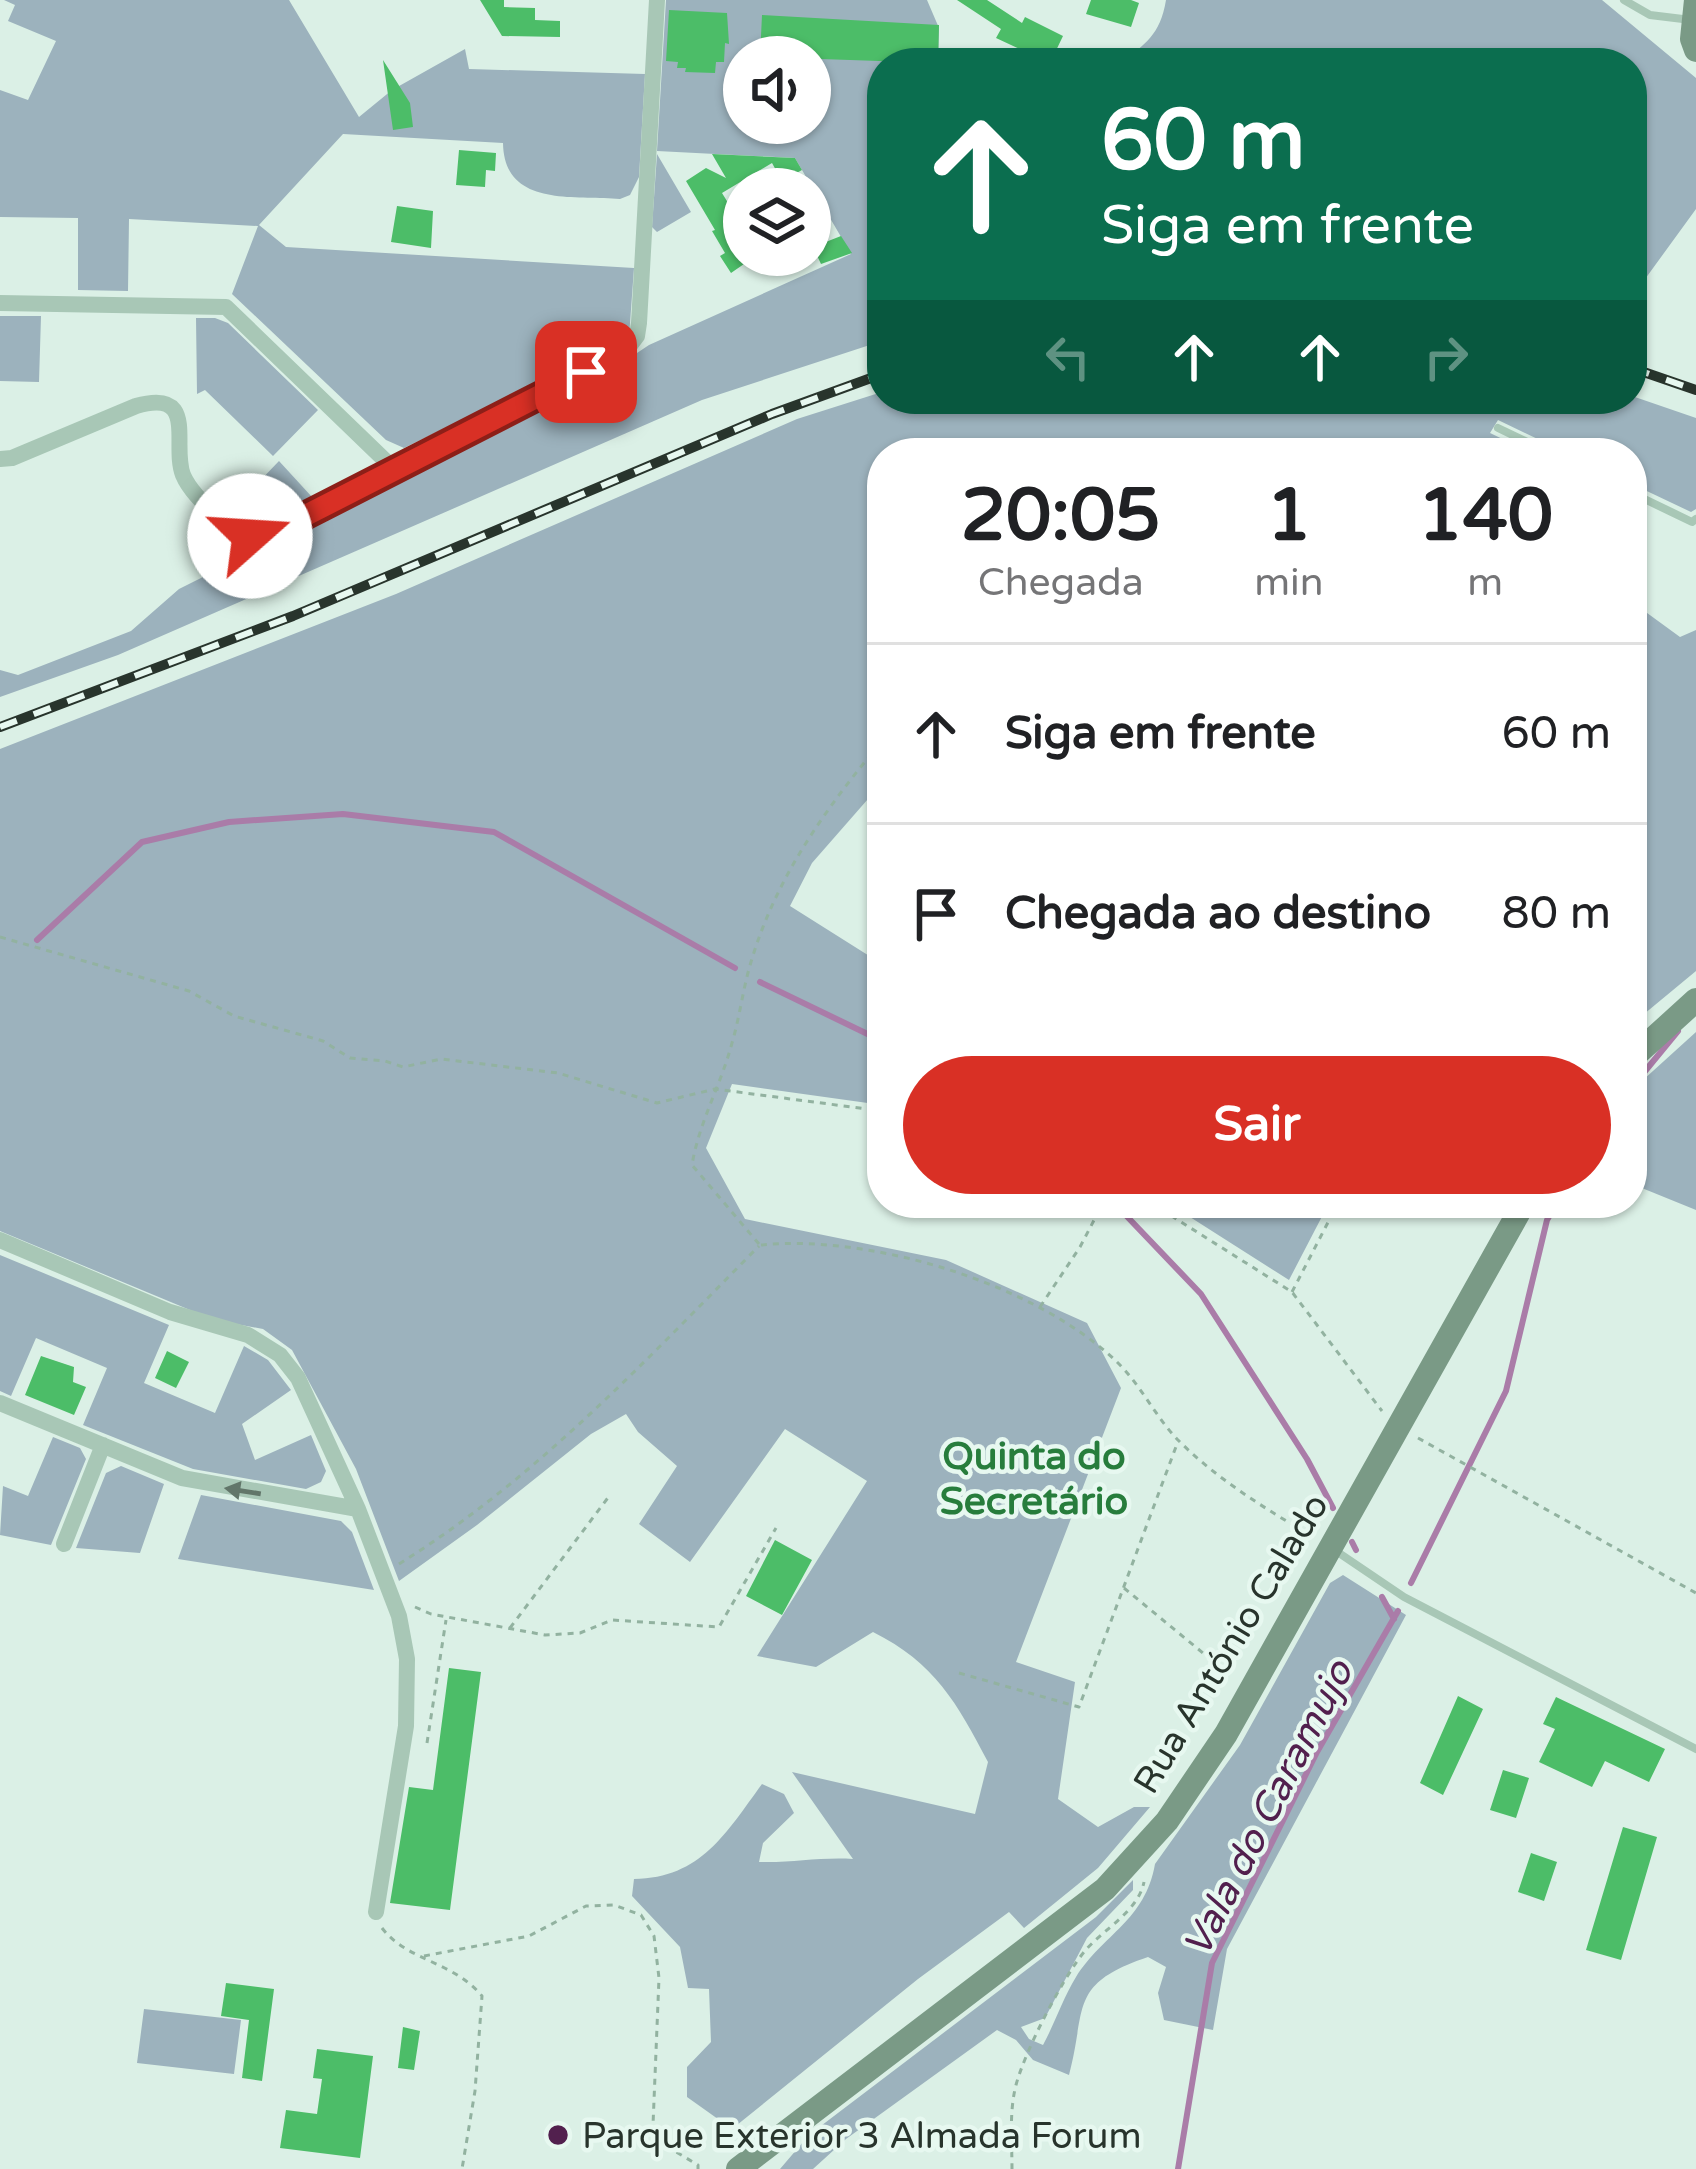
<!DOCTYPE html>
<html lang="pt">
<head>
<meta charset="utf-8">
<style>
	:root { --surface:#fff; --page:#f6f6f6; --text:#202124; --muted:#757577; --line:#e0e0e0; --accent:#d93025 }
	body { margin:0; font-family:"Varela Round",sans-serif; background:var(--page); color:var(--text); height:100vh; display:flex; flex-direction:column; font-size:45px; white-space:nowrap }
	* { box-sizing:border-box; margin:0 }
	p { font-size:39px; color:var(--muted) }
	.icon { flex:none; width:66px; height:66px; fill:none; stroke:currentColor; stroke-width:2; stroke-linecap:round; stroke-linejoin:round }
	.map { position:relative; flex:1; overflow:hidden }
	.drawer { position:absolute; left:867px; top:438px; width:780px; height:780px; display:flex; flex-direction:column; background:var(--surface); border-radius:48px; box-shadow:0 3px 9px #0004 }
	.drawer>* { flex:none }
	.top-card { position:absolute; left:867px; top:48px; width:780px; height:366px; border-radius:48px; box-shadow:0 3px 9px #0004; background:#0b6e4f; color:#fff; overflow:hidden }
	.controls { position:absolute; left:723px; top:36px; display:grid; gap:24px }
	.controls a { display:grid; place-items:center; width:108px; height:108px; border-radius:50%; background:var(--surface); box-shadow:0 3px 9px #0004; font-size:60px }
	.pin { position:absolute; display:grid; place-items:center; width:102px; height:102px; color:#fff; margin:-51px; border-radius:24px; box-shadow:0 6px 18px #0006 }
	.me { position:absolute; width:132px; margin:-66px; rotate:71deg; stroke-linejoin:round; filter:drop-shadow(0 0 9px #0008) }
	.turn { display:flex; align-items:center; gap:42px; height:252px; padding:0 36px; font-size:54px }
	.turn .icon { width:156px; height:156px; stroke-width:2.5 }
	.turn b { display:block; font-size:84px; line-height:102px }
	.lanes { display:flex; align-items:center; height:114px; padding:0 36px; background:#0003; justify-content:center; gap:60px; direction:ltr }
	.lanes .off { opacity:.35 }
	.eta { display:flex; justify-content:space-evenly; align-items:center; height:204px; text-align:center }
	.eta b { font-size:72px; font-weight:700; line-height:84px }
	.action { display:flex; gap:24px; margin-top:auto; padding:24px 36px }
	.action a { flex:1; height:138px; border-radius:72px; background:var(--accent); color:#fff; font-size:48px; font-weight:700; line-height:138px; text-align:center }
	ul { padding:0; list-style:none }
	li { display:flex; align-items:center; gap:36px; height:180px; padding:0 36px; border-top:3px solid var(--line) }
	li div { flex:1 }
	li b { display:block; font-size:45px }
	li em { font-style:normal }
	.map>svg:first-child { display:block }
	.green { fill:#9cb2bd; fill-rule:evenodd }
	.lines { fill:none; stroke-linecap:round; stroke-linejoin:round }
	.stream { stroke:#aa7ca8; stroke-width:6 }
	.building { fill:#4cbd68 }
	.path { stroke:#92b2a0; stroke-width:3; stroke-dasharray:6 6; stroke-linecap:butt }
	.lane { stroke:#a8c7b6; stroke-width:8 }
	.street { stroke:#a8c7b6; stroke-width:16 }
	.secondary { stroke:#7a9a86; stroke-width:24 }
	.rail-casing { stroke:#28342c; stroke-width:10 }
	.rail { stroke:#e7f8f0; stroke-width:6; stroke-dasharray:18; stroke-linecap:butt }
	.oneway { fill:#62766a }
	.route-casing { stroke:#8d1f18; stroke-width:30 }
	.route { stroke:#d93025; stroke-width:21 }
	.poi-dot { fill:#52204e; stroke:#e7f8f0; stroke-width:4.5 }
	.labels { text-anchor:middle; stroke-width:9; stroke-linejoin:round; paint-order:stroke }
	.street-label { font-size:36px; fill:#28342c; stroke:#e7f8f0 }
	.poi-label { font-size:36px; fill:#28342c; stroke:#e7f8f0; text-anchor:start }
	.neighbourhood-label { font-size:39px; font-weight:bold; fill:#277d3c; stroke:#e7f8f0 }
	.water-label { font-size:39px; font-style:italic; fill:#52204e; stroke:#e7f8f0 }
</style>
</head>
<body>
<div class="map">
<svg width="1696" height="2169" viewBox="0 0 1696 2169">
	<rect width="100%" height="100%" fill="#dbf0e6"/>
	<!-- green -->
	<path class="green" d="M4,0H289L359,117L392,90L465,49L469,69L645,74L639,177L630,195L620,199C572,195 504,207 503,143L343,134L259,225L286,247L634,268L629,337L404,448L386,440L232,294L258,226L129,219L128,291L78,290V218L0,217V90L28,100L56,41L8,21L15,5Z
		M666,0H927L939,28L938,63H882V341L702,400L118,655L0,697V670L18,675L131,631L179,589L490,434L514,415L561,397L562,391L616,367L649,345L851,254L795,158L657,151ZM744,57H810V123H744Z
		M1166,0H1602L1696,78V209L1632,297V63H1255L1196,48L1160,63H1122C1145,43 1160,36 1166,0Z
		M657,154L691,212L657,232L652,227Z
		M0,316H41L39,382L0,381Z
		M196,318H215L228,323L318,410L273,456L205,390L197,394Z
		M882,392V399H1632V396L1696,418V509L1691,512L1632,484V453H1567L1498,420L1490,433L1532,453H882V783L812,863L790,906L882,964V1105L732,1084L706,1148L745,1219L946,1260L1087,1323L1121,1388L1016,1662L1075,1682L1058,1799L1098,1827L1134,1807H1150L1098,1868L1024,1928L1009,1912L918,1979L732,2129L687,2097V2067L711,2042L709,1989L688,1988L680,1947L632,1896L634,1879C701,1878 726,1833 762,1784L784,1794L794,1813L763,1843L759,1862C793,1863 819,1857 853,1859L792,1772L975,1814L988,1762C957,1703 935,1663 873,1632L816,1667L757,1656L867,1481L785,1429L690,1562L639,1524L677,1466L638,1432L626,1414L591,1434L477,1525L399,1581L356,1469L292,1350L263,1329L214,1320L0,1231V749L396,594L797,419Z
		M279,461L312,497C284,510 261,530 234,508Z
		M1632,602L1680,637L1696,630V971L1632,1024Z
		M1696,1032V1210L1632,1184V1090Z
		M1182,1203H1329L1289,1280L1179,1210Z
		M0,1255L169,1325L144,1383L215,1413L244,1346L268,1360L291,1390L242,1424L255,1460L311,1435L326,1471L321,1482L306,1489L193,1469L83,1425L107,1368L36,1338L11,1396L0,1391Z
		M53,1437L80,1448L86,1459L51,1545L0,1535L3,1486L28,1496Z
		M121,1466L164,1484L140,1553L76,1548L106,1473Z
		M201,1495L341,1521L352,1532L374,1590L178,1559Z
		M1343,1575L1406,1615L1227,1949L1213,2030L1164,2020L1158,1993L1166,1967L1148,1957C1068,1984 1087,2007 1069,2075L1033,2060L1016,2040L997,2030L846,2139L813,2169H780L809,2135L1096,1917L1133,1880V1890L1087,1938L1045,2018L1021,2027L1029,2039L1043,2045C1055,2023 1063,1998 1076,1977C1103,1934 1145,1921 1155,1864L1240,1745L1330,1583Z
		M144,2009L241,2020L234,2074L137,2063Z"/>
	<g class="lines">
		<!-- stream -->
		<path class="stream" d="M37,940L142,842L229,822L343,814L494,832L735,968
			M760,982L882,1041
			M1632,1087L1678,1031
			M1117,1206L1201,1294L1307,1459L1333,1508
			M1352,1542L1356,1550
			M1411,1583L1506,1391L1547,1220L1557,1203
			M1382,1597L1394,1619
			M1178,2169L1212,1963L1317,1752L1398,1611"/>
	</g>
	<!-- building -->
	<path class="building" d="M480,0H504V7L535,8V20L560,21V37L502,36Z
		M957,0H987L1022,23L1025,17L1063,36L1050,63L996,38L1001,29Z
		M1091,0H1131L1139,3L1131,27L1086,14Z
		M669,10L727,13L729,44L725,43L724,62H716L715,73L685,72L686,68H677L678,62L666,61Z
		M762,15L939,25L938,63L760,57Z
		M383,60L410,103L413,127L393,130Z
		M459,150L496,153L495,171L486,170L485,187L456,185Z
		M712,154L795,158L802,170L782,181L772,163L722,193L744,229V264L731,273L720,256L725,253L712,231L715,230L686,181L706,168L726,178Z
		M397,206L433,211L431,248L391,242Z
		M841,236L852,253L821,264L813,247Z
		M167,1351L189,1362L176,1388L155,1378Z
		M41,1356L74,1367L73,1382L86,1387L74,1415L25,1395Z
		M775,1540L812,1560L782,1615L746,1596Z
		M449,1668L481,1672L450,1910L390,1903L409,1787L433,1790Z
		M1458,1696L1483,1709L1443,1795L1420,1783Z
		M1556,1697L1665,1749L1649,1782L1605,1761L1592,1787L1539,1762L1555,1729L1543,1724Z
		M1503,1770L1529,1778L1516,1818L1490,1810Z
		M1623,1827L1657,1837L1621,1960L1586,1950Z
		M1531,1853L1557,1862L1544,1901L1518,1892Z
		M226,1983L274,1989L262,2081L242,2078L249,2020L221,2016Z
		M403,2027L420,2031L414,2070L398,2068Z
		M317,2049L373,2056L360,2158L280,2148L286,2110L317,2114L322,2079L313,2078Z"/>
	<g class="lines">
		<!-- path -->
		<path class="path" d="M0,937L189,991L234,1016L323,1041L350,1058L385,1061L403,1067L441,1059L558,1073L657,1103L715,1089L882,1111
			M1151,1203L1292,1292L1382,1411
			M759,1244L692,1165C699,1122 721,1085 732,1043C740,1016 743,988 751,962C776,877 826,808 882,741
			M761,1245C872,1234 1036,1284 1117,1362C1141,1385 1156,1418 1179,1441C1218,1480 1266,1509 1313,1537
			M1292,1292L1338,1203
			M1040,1307L1080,1247L1103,1203
			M1418,1438L1696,1593
			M399,1564C537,1478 645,1361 759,1246
			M1124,1588L1220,1667
			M415,1607L431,1614L545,1635L580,1633L612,1620L719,1627L776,1528
			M510,1628L610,1495
			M959,1673L1079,1707L1177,1444
			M427,1743L446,1620
			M382,1928C407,1961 453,1961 482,1996L475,2091L462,2169
			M424,1956L529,1936L586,1906L614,1905L641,1915L654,1936L659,1978L653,2125L661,2143L698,2165V2169
			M1012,2169C1012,2142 1009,2112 1016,2085C1025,2051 1062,1979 1084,1952C1103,1929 1138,1912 1144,1882"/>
		<!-- lane -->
		<path class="lane" d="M1624,0L1650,15L1691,20
			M1498,428L1550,453
			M1632,493L1692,522L1696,519
			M1336,1551L1404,1597L1696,1749"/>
		<!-- street -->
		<path class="street" d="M0,303L226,307L395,470
			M0,459L12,458L136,406C199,388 171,445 183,475C194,501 237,536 265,534L625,352L637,336L639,323L657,0
			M0,1240L170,1312L248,1335L280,1355L298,1378L358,1509L399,1616L407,1659L406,1726L376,1912
			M0,1403L182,1478L358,1509
			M64,1544L103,1445"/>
		<!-- secondary -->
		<path class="secondary" d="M1696,0L1692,39L1696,50
			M1632,1058L1696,1000
			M738,2169L1105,1889L1167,1821L1226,1734L1524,1203"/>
		<defs>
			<path id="rail" d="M1632,368L1696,390
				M0,727L293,616L772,414L882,374"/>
		</defs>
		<!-- rail casing -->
		<use href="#rail" class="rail-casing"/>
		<!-- rail -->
		<use href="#rail" class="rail"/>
	</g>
	<!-- one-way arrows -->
	<defs><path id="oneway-solid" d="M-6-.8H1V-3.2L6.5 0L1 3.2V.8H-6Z" transform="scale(3)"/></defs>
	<use class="oneway" href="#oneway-solid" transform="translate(243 1491) rotate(-171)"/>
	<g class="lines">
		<defs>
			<path id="route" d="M250,536L265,535L287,525L586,372"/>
		</defs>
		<!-- route casing -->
		<use href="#route" class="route-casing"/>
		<!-- route -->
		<use href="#route" class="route"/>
	</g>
	<!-- markers -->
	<circle class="poi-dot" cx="558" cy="2135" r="12"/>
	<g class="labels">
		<!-- street labels -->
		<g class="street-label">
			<text transform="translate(1230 1643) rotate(-59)" y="13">Rua António Calado</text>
		</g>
		<!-- poi labels -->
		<g class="poi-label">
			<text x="582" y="2148">Parque Exterior 3 Almada Forum</text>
		</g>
		<!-- neighbourhood labels -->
		<g class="neighbourhood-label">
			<text x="1034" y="1469">Quinta do<tspan x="1034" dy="45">Secretário</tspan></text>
		</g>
		<!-- water labels -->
		<g class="water-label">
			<text transform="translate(1267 1808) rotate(-63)" y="14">Vala do Caramujo</text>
		</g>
	</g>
</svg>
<div class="controls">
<a><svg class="icon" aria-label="sound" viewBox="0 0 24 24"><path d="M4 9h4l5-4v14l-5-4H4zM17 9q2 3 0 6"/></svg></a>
<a><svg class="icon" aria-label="layers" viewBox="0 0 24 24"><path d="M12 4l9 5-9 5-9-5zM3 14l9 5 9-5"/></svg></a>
</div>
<div class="pin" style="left:586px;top:372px;background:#d93025"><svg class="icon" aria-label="arrive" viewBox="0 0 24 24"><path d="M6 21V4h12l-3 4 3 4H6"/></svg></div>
<svg class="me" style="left:250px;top:536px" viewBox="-20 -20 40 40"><circle r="19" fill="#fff"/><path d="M0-13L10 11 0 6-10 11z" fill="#d93025"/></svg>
<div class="top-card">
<div class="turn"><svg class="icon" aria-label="ahead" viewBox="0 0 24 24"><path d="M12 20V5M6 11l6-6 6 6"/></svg><div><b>60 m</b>Siga em frente</div></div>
<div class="lanes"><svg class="icon off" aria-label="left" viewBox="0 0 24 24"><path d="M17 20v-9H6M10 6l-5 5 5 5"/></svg><svg class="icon" aria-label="ahead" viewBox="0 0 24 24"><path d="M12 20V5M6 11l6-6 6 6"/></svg><svg class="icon" aria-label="ahead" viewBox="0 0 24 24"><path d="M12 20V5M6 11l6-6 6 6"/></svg><svg class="icon off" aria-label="right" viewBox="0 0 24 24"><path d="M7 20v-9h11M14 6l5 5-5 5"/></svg></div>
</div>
<section class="drawer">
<div class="eta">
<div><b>20:05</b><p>Chegada</p></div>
<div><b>1</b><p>min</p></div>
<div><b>140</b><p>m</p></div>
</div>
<ul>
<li><svg class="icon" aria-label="ahead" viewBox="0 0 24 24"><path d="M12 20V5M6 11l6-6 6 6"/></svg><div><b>Siga em frente</b></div><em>60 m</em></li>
<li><svg class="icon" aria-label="arrive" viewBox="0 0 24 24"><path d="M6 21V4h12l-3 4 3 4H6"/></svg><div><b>Chegada ao destino</b></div><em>80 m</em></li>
</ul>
<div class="action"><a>Sair</a></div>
</section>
</div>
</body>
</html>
